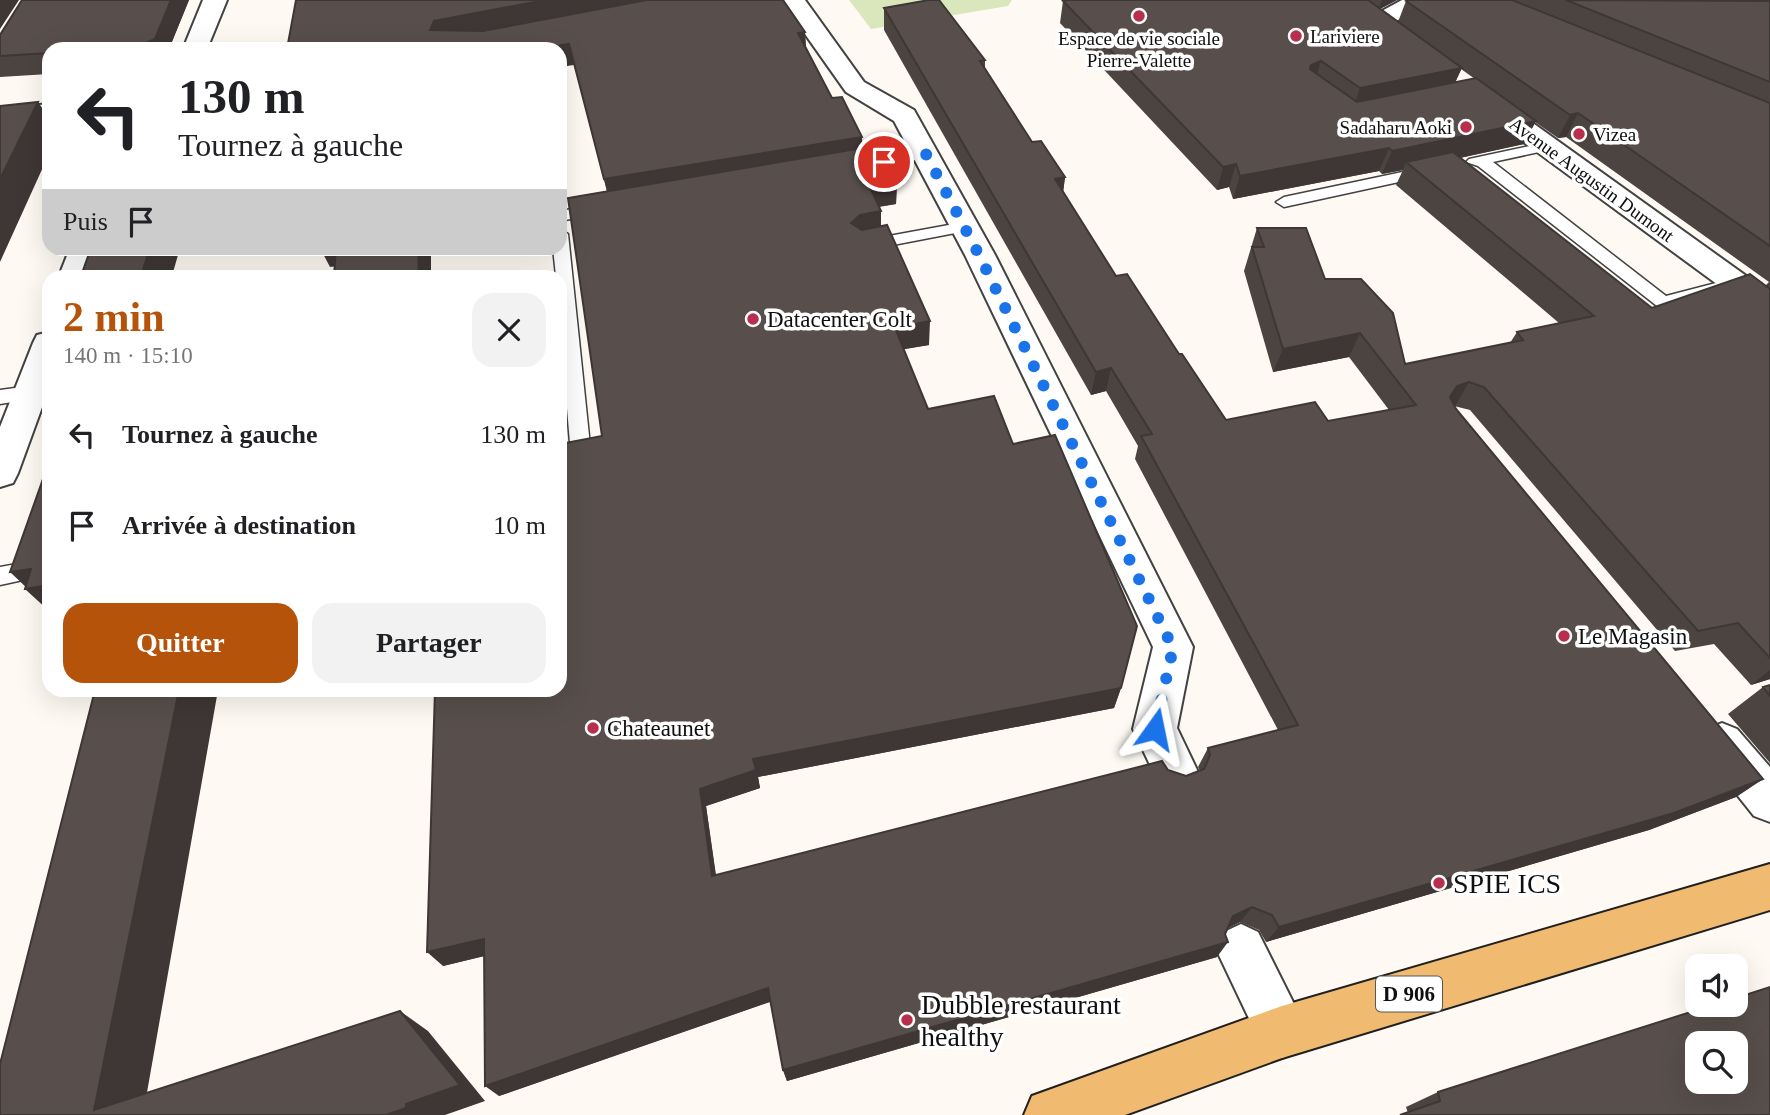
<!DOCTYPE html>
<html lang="fr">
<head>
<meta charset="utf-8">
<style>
	:root { --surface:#fff; --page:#f2f2f2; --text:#202124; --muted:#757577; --accent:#b45309 }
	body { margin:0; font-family:"Times New Roman",serif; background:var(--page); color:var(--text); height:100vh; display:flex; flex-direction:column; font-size:26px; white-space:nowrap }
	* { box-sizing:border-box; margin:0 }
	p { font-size:23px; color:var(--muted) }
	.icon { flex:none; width:38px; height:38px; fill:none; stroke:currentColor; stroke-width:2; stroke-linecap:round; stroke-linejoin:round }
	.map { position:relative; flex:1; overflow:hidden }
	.details { position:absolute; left:42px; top:270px; width:525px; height:427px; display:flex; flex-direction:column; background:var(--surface); border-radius:21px; box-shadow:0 7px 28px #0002 }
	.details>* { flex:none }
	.top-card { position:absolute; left:42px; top:42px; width:525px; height:214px; border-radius:21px; box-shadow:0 7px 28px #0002; background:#fff; color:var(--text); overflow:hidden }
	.buttons { position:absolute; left:1685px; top:954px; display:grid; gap:14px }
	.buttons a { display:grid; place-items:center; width:63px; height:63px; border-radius:14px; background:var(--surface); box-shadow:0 7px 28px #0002; font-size:35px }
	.pin { position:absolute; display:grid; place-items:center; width:60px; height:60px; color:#fff; margin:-30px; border:4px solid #fff; border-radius:50%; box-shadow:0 2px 7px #0007 }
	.me { position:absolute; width:77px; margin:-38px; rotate:12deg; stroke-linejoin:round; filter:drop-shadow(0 0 5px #0008) }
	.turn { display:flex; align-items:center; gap:24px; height:147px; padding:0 21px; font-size:32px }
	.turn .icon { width:91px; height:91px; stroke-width:2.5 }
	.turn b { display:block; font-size:49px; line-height:60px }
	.then { display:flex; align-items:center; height:66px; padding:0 21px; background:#0003; gap:14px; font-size:26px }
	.round { display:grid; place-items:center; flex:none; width:74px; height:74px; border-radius:21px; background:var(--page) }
	.overview { display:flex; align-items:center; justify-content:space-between; height:119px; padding:0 21px }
	h1 { font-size:42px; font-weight:800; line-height:52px; color:var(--accent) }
	.button { display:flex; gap:14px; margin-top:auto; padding:14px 21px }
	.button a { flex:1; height:80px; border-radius:21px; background:var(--accent); color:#fff; font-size:28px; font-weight:800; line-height:80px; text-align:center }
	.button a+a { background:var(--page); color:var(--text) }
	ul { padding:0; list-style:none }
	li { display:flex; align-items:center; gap:21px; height:91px; padding:0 21px }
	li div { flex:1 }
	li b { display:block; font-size:26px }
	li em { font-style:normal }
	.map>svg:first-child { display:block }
	.green { fill:#dae7bd }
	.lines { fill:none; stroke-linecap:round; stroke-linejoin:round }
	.service-casing { stroke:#424242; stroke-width:3 }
	.minor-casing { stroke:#424242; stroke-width:4 }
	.tertiary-casing { stroke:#424242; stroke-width:4 }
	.primary-casing { stroke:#202020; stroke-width:4 }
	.service { fill:#fff; fill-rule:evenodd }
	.minor { fill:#fff; fill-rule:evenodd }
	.tertiary { fill:#fff; fill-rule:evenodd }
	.primary { fill:#f0bb70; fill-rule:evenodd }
	.wall { fill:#4c4441; fill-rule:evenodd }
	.shaded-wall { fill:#3e3735 }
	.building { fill:#584f4c; stroke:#3e3735; stroke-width:2; fill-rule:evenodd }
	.route { stroke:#1a73e8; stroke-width:12; stroke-dasharray:0 21.6 }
	.poi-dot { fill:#b82f4d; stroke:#fff; stroke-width:2.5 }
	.labels { text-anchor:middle; stroke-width:7; stroke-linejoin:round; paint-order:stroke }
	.far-poi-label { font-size:19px; fill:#0f0f0f; stroke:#fff; text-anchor:start }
	.far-street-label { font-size:19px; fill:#0f0f0f; stroke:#fff }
	.shield { fill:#fff; stroke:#575757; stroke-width:2 }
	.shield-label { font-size:21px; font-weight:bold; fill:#0f0f0f }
	.poi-label { font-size:23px; fill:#0f0f0f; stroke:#fff; text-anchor:start }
	.near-poi-label { font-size:28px; fill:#0f0f0f; stroke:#fff; text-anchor:start }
</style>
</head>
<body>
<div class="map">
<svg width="1770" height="1115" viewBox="0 0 1770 1115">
	<rect width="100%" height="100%" fill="#fefaf3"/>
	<!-- green -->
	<path class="green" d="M849,0H1012L1008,6L871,29Z"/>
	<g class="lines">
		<defs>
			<path id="service" d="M1548,142L1555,146L1553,149L1493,162L1666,296L1716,283L1724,288L1722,292L1663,308L1657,306L1478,166L1466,162L1469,159Z
				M926,150L933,154L931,157L859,171L851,166L859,161Z
				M1426,167L1434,172L1431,175L1284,207L1276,202L1284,197Z
				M596,205L604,210L602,213L560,221V211Z
				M965,222L971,224V230L867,250L859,245L867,240Z
				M560,229L568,234L591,455L581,462L571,455L560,326V276H556L553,248H560Z
				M30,386L37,388L39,393L37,398L0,404V390Z
				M39,560L46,563L49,570L46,575L0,585V567Z"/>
			<path id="minor" d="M203,0H227L207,49H183Z
				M781,0H805L864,82L914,110L995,255L1193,647L1177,728L1198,772L1192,786L1176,792L1160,786L1133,729L1153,647L965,255L894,121L846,92Z
				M1402,0H1431L1385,28H1369L1365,23L1369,18Z
				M49,104V120L0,125V109Z
				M70,248H100L89,276H59Z
				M49,332V388L18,473L13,483L0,487V427L33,343L37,335Z
				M1722,723L1737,729L1770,767V822L1754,816L1707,757L1700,743L1707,729Z
				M1241,924L1258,932L1308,1032L1300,1050L1282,1058L1264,1050L1216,949L1224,932Z"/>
			<path id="tertiary" d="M1489,96L1498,98L1770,293V318L1759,315L1480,110L1476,104L1480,98Z"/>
			<path id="primary" d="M1770,864V910L1282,1058L1125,1115H1024L1032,1096L1282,1006Z"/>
		</defs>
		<!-- service casing -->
		<use href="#service" class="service-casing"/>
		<!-- minor casing -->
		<use href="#minor" class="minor-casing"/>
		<!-- tertiary casing -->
		<use href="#tertiary" class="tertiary-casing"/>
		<!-- primary casing -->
		<use href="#primary" class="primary-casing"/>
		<!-- service -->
		<use href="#service" class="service"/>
		<!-- minor -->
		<use href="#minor" class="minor"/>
		<!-- tertiary -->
		<use href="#tertiary" class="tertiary"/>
		<!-- primary -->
		<use href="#primary" class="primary"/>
	</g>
	<!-- wall -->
	<path class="wall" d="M22,0H189L169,49H49V74L0,77V35Z
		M1069,0H1397L1380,9L1398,22L1406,1L1408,0H1770V679L1751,685L1714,644L1675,651L1470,410L1454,406L1763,779L1736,797L1649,830L1266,942L1259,930L1240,922L1228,928L1217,957L787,1081L783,1070L770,1002L499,1096L484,956L443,966L602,436L607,191L574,65L560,49L805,32L806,47L832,98L863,148L897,181L896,204L879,207L881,227L929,345L903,349L928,409L1013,444L1121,688L1114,708L758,777L760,788L706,806L716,875L1168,770L1186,776L1200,771L1198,767L1208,748L1278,730L1135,459L1138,446L1106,391L1091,395L884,30V8L985,60V68L1032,142L1065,177L1063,192L1116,276L1179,354L1226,420L1328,421L1389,410L1349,357L1273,372L1244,271L1257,228L1325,279L1405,364L1510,343L1517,332L1559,323L1396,185L1403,170L1382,174L1379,171L1233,199L1229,187L1217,190L1060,23L1063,1ZM1461,69L1475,79L1455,83ZM1535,122L1558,138L1566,137L1769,282L1766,285L1652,308L1460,158L1524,144Z
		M1770,685V763L1728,714L1763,687Z
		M1770,987L1408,1113L1406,1107L1438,1092Z"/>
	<!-- shaded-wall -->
	<path class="shaded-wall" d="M0,0H19L0,29Z
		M171,0H189L169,49H133Z
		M545,0H656L441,41L430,30L434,21Z
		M1382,0H1397L1378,10Z
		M805,32L806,53L798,33Z
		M569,44L574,65L560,67V49H537Z
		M1321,61L1314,84L1304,88L1311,65Z
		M1462,68L1451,91L1352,111L1360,88Z
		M38,102L49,118V154L0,262V179Z
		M1578,113L1566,137L1558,138L1570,115Z
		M1536,121L1524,144L1413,168L1406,162L1403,170L1382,174L1392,151Z
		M862,137L863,158L609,200L604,179Z
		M1389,148L1379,171L1233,199L1240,176Z
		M1236,164L1229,187L1217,190L1223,167Z
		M1065,177L1062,201L1055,179Z
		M897,181L896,204L869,208V185Z
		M881,211V235L861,239L851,223L860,215Z
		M150,248H180L172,276H141Z
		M320,248H345L352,264L330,267Z
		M418,248H430L431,251V276H419Z
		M930,321L929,345L894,351L895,328Z
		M1360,333L1349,357L1273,372L1283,349Z
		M1111,368L1106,391L1091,395L1096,372Z
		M1469,382L1455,406L1443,410L1457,386Z
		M31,569L49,585V611L25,589H28L10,572Z
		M1770,670V679L1751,685Z
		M1121,688L1114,708L758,777L760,788L706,806L718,892L712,876L700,789L753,759Z
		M179,690H218L143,1115L94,1110Z
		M1763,779L1736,797L1649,830L1266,942L1279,927Z
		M1252,907L1240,922L1222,931L1233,916Z
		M484,939L497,953L443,966L427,952Z
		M1228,942L1217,957L787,1081L783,1070Z
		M768,988L772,1001L499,1096L485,1086Z
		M400,1011L428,1031L485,1101L445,1115H386Z"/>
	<!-- building -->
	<path class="building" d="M22,0H171L155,39L133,49H49V53L0,56V35Z
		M296,0H545L434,21L430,30L483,31L647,0H783L805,32L798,33L832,98L842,97L862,137L604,179L569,44L537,49H287Z
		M929,0H939L985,60L980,61L1032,142L1041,141L1065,177L1055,179L1116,276L1127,274L1179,354H1182L1226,420L1315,402L1328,421L1416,405L1360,333L1283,349L1252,247H1264L1257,228H1306L1325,279H1361L1393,313L1405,364L1523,340L1517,332L1594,316L1406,162L1453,152L1652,308L1750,274L1770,289V658L1738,623L1698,631L1484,387L1469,382L1457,386L1450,397L1456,409L1763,779L1674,813L1279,927L1272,915L1252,907L1233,916L1225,934L1228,942L783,1070L768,988L485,1086L484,939L427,952L435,690H560V444L602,436L568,198L880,145L897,181L869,185L881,211L860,215L851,223L862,230L887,225L930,321L895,328L928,409L994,396L1013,444L1055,435L1137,626L1121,688L753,759L756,770L700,789L712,876L1162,761L1168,770L1186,776L1204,769L1210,755L1208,748L1298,725L1141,436L1152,434L1111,368L1096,372L884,8Z
		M1069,0H1368L1462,68L1360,88L1321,61L1311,65L1310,69L1357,102L1476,78L1536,121L1392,151L1389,148L1240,176L1236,164L1223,167L1063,1Z
		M1408,0H1512L1770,103V246L1578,113L1570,115L1406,1Z
		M1566,0L1770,1V82Z
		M38,102L0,179V106Z
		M91,248H150L141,276H81Z
		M336,248H418L419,276H334Z
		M49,462V585L25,589L31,569L10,572Z
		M1770,685V696L1763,687Z
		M95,690H179L94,1110L400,1011L460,1085L406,1104V1108L386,1115H0V1064Z
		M1770,987V1115H1400L1440,1101L1438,1092L1716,1004H1736V998ZM1698,1043H1736V1082H1698Z"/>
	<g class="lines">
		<!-- route -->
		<path class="route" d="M884,162L926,154L979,255L1173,648L1155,729"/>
	</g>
	<!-- markers -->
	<g class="poi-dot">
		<circle cx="1139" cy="16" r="7"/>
		<circle cx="1296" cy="36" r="7"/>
		<circle cx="1466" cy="127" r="7"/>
		<circle cx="1579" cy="134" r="7"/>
		<circle cx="753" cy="319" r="7"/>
		<circle cx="1564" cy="636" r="7"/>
		<circle cx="593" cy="728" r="7"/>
		<circle cx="1439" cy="883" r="7"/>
		<circle cx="907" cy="1020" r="7"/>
	</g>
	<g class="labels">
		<!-- far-poi labels -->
		<g class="far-poi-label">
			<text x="1310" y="43">Lariviere</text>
			<text x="1139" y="45" text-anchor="middle">Espace de vie sociale<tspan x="1139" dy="22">Pierre-Valette</tspan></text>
			<text x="1452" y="134" text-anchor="end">Sadaharu Aoki</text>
			<text x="1593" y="141">Vizea</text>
		</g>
		<!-- far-street labels -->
		<g class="far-street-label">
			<text transform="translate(1592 179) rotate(36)" y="7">Avenue Augustin Dumont</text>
		</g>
		<!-- shield labels -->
		<rect class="shield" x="1376" y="976.5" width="66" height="35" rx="5"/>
		<g class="shield-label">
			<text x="1409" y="1001">D 906</text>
		</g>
		<!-- poi labels -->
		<g class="poi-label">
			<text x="767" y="327">Datacenter Colt</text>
			<text x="1578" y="644">Le Magasin</text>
			<text x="607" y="736">Chateaunet</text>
		</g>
		<!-- near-poi labels -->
		<g class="near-poi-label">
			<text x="1453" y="893">SPIE ICS</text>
			<text x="921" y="1014">Dubble restaurant<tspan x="921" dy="32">healthy</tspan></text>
		</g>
	</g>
</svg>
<div class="buttons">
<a><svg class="icon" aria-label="sound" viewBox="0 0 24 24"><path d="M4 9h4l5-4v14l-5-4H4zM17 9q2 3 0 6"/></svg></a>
<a><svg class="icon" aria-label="search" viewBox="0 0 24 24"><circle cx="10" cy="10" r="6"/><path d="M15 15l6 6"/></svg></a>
</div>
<div class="pin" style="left:884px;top:162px;background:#d93025"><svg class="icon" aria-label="arrive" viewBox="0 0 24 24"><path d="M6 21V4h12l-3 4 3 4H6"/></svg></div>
<svg class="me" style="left:1155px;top:729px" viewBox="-20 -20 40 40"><path d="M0-17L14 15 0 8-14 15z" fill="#1a73e8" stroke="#fff" stroke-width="4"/></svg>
<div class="top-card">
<div class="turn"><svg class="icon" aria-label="left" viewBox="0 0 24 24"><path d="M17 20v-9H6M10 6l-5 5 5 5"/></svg><div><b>130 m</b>Tournez à gauche</div></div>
<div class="then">Puis<svg class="icon" aria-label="arrive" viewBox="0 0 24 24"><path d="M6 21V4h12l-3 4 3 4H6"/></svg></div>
</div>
<section class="details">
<div class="overview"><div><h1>2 min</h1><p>140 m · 15:10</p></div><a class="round"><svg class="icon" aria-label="close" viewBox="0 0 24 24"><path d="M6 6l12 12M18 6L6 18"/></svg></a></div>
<ul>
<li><svg class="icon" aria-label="left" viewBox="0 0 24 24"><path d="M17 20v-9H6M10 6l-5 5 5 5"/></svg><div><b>Tournez à gauche</b></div><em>130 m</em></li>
<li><svg class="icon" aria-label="arrive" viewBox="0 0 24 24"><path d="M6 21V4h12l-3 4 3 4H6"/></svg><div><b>Arrivée à destination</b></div><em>10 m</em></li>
</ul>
<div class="button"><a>Quitter</a><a>Partager</a></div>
</section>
</div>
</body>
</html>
